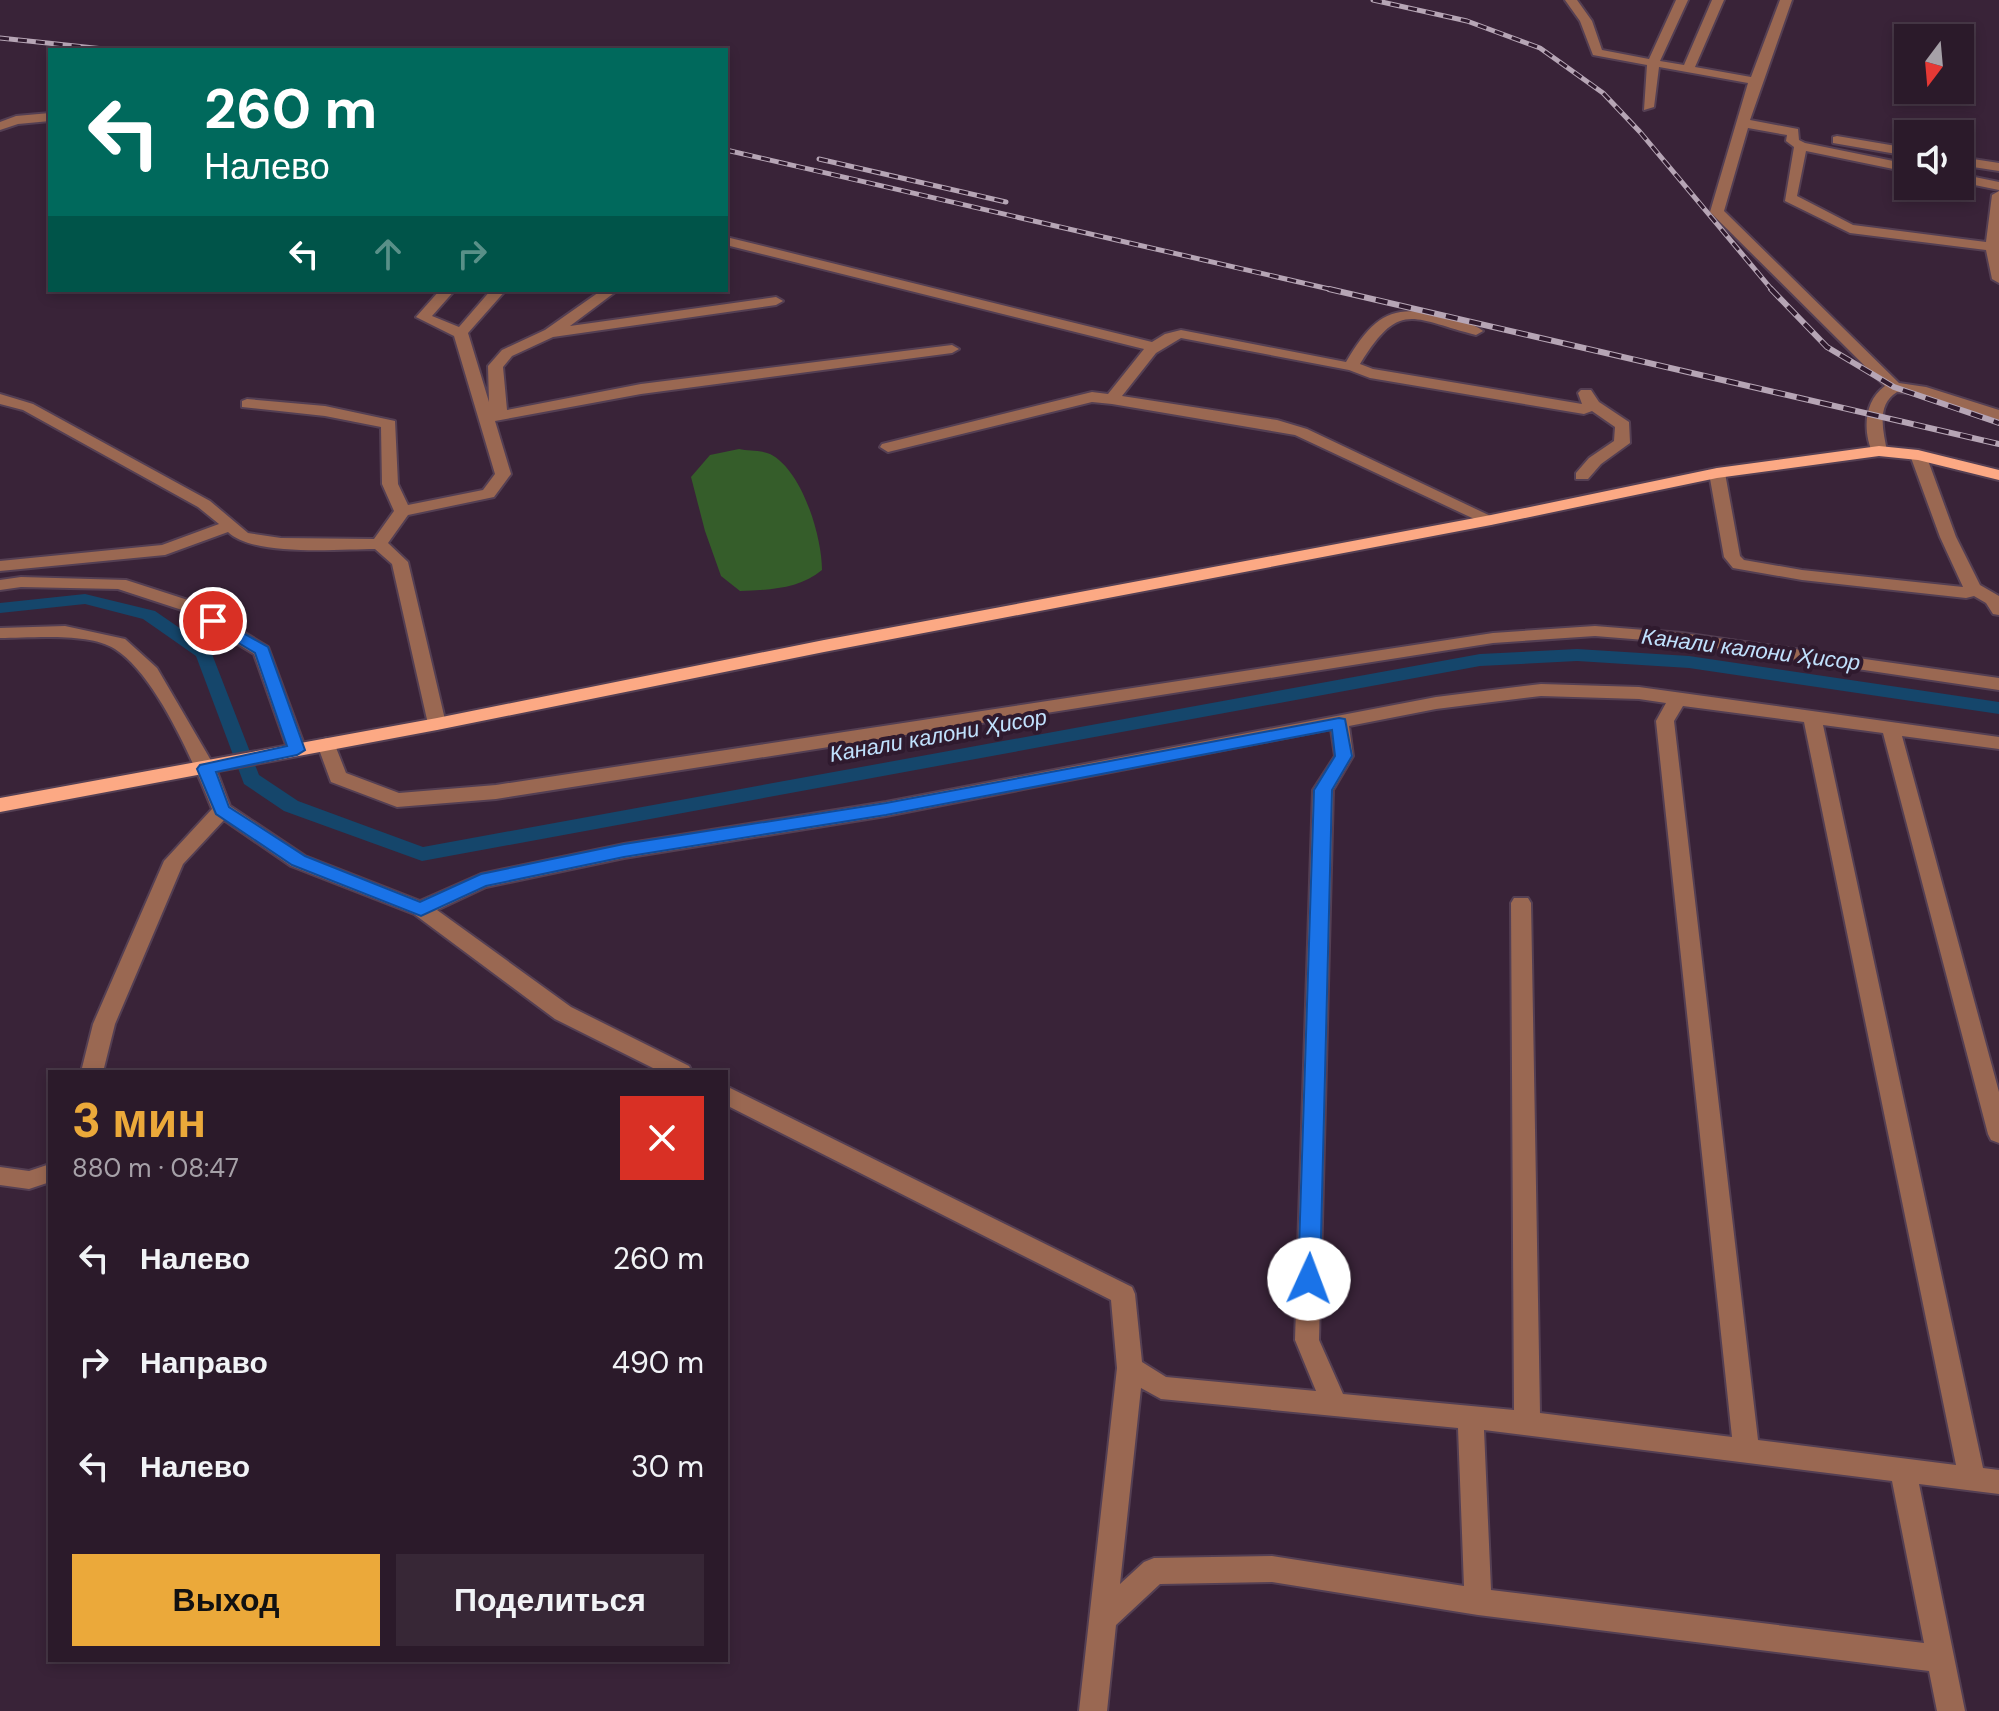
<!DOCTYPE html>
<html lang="ru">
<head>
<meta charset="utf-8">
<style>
	:root { --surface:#2b1a2a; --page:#372736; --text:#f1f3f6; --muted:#a6a1a8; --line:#473847; --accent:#eba93a }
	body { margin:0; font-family:"DM Sans",sans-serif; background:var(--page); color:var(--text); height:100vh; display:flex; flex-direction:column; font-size:30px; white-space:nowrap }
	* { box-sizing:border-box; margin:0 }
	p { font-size:26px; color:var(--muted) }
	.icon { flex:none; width:44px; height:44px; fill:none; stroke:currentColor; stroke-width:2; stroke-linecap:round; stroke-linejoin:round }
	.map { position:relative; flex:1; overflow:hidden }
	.drawer { position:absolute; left:48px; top:1070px; width:680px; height:592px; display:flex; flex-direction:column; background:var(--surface); border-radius:0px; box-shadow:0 4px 12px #0003,0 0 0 2px var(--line) }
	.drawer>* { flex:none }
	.guide { position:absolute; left:48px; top:48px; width:680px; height:244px; border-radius:0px; box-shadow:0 4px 12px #0003,0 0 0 2px var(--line); background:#00695c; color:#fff; overflow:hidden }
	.needle { width:52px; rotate:196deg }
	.tools { position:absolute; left:1894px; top:24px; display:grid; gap:16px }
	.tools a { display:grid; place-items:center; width:80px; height:80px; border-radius:0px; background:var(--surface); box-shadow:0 4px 12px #0003,0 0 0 2px var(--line); font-size:40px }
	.pin { position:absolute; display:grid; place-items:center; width:68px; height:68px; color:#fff; margin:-34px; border:4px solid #fff; border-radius:50%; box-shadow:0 2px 8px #0007 }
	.me { position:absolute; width:88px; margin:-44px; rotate:2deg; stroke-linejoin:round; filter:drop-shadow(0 0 6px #0008) }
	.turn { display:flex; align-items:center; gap:28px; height:168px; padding:0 24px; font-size:36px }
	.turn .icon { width:104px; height:104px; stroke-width:2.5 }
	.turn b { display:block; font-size:56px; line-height:68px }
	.lanes { display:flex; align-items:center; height:76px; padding:0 24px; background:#0003; justify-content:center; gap:40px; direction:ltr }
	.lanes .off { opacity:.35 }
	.round { display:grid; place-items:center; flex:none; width:84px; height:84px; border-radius:0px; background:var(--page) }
	.overview { display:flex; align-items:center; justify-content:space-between; height:136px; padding:0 24px }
	h1 { font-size:48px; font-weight:800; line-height:60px; color:var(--accent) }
	.action { display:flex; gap:16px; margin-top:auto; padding:16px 24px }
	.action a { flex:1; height:92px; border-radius:0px; background:var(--accent); color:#111; font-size:32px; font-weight:800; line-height:92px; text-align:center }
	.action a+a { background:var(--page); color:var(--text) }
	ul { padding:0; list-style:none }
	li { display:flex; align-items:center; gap:24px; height:104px; padding:0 24px }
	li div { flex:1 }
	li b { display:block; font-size:30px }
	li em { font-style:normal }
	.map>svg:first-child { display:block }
	.green { fill:#355d2a }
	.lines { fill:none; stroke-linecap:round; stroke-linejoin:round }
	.canal { fill:#15466b; fill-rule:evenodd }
	.minor-casing { stroke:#543f53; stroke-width:4 }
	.major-casing { stroke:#543f53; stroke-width:4 }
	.minor { fill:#9a6852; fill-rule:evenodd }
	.major { fill:#fca984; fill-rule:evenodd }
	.rail-far1-casing { stroke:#b6a5b5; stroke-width:5 }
	.rail-casing { stroke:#b6a5b5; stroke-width:6 }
	.rail-far1 { stroke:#2f1a2e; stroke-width:3; stroke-dasharray:9; stroke-linecap:butt }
	.rail { stroke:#2f1a2e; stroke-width:4; stroke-dasharray:12; stroke-linecap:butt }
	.route { fill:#1a73e8; stroke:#114b97; stroke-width:2 }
	.labels { text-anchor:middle; stroke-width:8; stroke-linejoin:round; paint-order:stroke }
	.water-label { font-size:22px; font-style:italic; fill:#c0e1fd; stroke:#2f1a2e }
</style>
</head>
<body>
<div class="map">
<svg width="1999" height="1711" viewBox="0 0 1999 1711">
	<rect width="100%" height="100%" fill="#392338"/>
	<!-- green -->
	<path class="green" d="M739,449C748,451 761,450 770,454C802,470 822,536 822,570C800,589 768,590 740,591L721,576L705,531L691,477L710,455Z"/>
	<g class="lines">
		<!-- canal -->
		<path class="canal" d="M85,594L155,611L210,649L259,775L298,801L423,847L1480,654L1577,649L1689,656L1999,702V714L1689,668L1577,661L1480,666L422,861L284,811L244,784L196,656L143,619L85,604L0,613V603Z"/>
		<defs>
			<path id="minor" d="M1565,0H1577L1592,21L1602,50L1649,59L1676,0H1688L1660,61L1684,65L1712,0H1724L1695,67L1751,77L1780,0H1792L1750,120L1798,129L1799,140L1805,143L1908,164V172L1806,151L1797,196L1853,225L1986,242L1992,195L1999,191V283L1992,279L1986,250L1850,233L1785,201L1794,147L1786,141L1787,135L1748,128L1724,211L1899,383L1926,387L1999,410V420L1919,394L1897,392C1876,405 1883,430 1887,451L1885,454H1873C1863,432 1863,402 1885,386L1710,212L1748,83L1659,67L1654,107L1644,110L1647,65L1593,55L1580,21Z
				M50,113V121L18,124L0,130V122L16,116Z
				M1837,136L1908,148V156L1833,143V137Z
				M1960,157L1999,163V171L1960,165Z
				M1960,174L1999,182V190L1960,182Z
				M726,237L1152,342L1165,334L1181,330L1346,362C1375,314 1393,302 1449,318C1460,321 1475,324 1483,331L1476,335C1412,319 1400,299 1360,364L1373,369L1582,404L1578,393L1581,390H1591L1599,402L1629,422L1630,443L1601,464L1588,479H1576V473L1589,458L1614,441L1615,427L1592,411L1584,414L1370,378L1349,370L1181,338L1156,353L1122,396L1277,420L1307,429L1499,520L1491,525L1485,524L1295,435L1112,404L1092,402L888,452L880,447L882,444L1092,392L1108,394L1144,349L726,245Z
				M440,290H455L432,316L459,327L491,290H506L468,333L489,402L488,366L502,350L545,330L602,290H618L570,326L776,297L783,301L776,305L553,337L512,356L503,367L507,410L641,384L952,345L959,349L952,353L641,394L495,421L511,474L494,497L408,515L388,543L408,562L446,724L437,730L428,724L392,564L375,549C339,549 254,557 228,532L165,555L0,571V561L162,545L219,524L198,507L23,410L0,404V394L33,404L210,501L248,533L281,538L374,539L394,511L382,484L381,427L325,416L242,407V401L247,399L325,406L395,421L398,484L408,505L483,490L495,474L454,336L416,317Z
				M1918,450L1926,455L1956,537L1980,585L1999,596V615L1993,614L1986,603L1974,596L1966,598L1802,580L1733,568L1724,557L1709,473L1717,468L1725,473L1740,556L1744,560L1802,570L1963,587L1940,537L1910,455Z
				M21,577L126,580L194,602L268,647L306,750L297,756L288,750L254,654L182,610L118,589L21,587L0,590V580Z
				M65,626L125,639L157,668L216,769L230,806L305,856L420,901L481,874L624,844L886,802L1436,697L1541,684L1639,687L1999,737V749L1902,736L1999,1092V1143L1991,1140L1988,1134L1883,733L1823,725L1983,1468L1999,1470V1494L1919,1484L1965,1711H1937L1929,1671L1478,1615L1272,1582L1160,1584L1116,1625L1107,1711H1079L1117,1368L1111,1300L726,1105V1086L1132,1287L1135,1294L1142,1362L1166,1377L1316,1391L1295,1340L1313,790L1335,756L1331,729L886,816L624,858L486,887L437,910L571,1007L689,1066L692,1072H661L555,1019L414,914L291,866L224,820L183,864L115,1024L103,1072H81L93,1024L164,861L212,809C194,763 156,675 115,649C89,632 30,638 0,638V628ZM1541,696L1639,699L1666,703L1656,721L1732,1437L1540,1413L1531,903L1528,898H1514L1511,903L1514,1410L1343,1394L1319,1340L1333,790L1353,756L1349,726L1436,709ZM1683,706L1804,722L1956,1465L1758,1440L1674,721ZM1141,1388L1161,1399L1458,1428L1464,1586L1272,1556L1154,1558L1144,1562L1120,1584ZM1484,1430L1892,1481L1924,1643L1491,1590Z
				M1595,626L1682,633L1999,678V690L1682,643L1595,636L1493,643L496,799L397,807L331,782L317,744L326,738L333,740L346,773L399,793L496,785L1493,633Z
				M50,1164V1182L29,1189L0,1185V1167L29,1171Z"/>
			<path id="major" d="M1879,446L1918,450L1999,470V480L1918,460L1879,456L1717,478L1491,525L824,652L437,730L0,812V798L437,718L824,640L1491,515L1717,468Z"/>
		</defs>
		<!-- minor casing -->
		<use href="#minor" class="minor-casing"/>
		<!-- major casing -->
		<use href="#major" class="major-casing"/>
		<!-- minor -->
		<use href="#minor" class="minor"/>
		<!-- major -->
		<use href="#major" class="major"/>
		<defs>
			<path id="rail-far1" d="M1373,0L1467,21L1540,48L1603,93L1640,132L1773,291
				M0,38L113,50
				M726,150L1338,291
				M819,159L1006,202"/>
			<path id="rail" d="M1329,289L1999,444
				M1771,289L1827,347L1894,387L1999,423"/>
		</defs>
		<!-- rail-far1 casing -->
		<use href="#rail-far1" class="rail-far1-casing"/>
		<!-- rail casing -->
		<use href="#rail" class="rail-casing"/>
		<!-- rail-far1 -->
		<use href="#rail-far1" class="rail-far1"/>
		<!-- rail -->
		<use href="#rail" class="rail"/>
	</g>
	<!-- route -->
	<path class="route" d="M213,616L268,647L305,750L297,755L216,772L229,807L305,856L420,902L481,874L624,844L886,803L1339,718L1345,719L1352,756L1332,790L1320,1279L1317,1286L1309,1289L1301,1286L1298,1279L1314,790L1335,756L1332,730L886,815L624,857L486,886L421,916L292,865L216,814L197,769L200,765L287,746L255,653L207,624L205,621Z"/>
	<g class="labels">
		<!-- water labels -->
		<g class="water-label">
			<text transform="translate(1751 649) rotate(7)" y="8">Канали калони Ҳисор</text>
			<text transform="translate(938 735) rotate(-10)" y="8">Канали калони Ҳисор</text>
		</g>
	</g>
</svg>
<div class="tools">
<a><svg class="needle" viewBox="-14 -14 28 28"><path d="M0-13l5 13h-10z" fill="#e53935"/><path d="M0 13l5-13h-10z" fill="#a6a1a8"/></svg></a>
<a><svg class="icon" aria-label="sound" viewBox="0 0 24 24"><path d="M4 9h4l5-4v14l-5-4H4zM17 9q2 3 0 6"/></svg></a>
</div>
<div class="pin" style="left:213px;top:621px;background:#d93025"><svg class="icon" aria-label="arrive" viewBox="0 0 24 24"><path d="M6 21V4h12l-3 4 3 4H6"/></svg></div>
<svg class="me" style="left:1309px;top:1279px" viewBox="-20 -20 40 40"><circle r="19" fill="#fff"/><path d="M0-13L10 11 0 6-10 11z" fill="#1a73e8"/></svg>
<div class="guide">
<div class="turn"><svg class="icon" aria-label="left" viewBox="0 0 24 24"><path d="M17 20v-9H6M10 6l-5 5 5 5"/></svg><div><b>260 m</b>Налево</div></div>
<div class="lanes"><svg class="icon" aria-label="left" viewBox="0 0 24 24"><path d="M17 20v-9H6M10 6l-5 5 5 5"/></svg><svg class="icon off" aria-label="ahead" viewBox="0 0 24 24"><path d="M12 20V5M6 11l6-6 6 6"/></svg><svg class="icon off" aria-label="right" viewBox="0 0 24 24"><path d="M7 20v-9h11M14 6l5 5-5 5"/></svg></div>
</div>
<section class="drawer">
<div class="overview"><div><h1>3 мин</h1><p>880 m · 08:47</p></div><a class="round" style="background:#d93025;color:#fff"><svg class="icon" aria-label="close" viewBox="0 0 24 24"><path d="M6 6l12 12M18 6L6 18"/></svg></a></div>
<ul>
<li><svg class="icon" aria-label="left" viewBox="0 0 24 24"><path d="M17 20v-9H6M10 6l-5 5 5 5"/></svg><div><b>Налево</b></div><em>260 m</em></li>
<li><svg class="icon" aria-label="right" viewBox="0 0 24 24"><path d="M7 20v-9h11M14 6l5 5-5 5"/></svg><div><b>Направо</b></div><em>490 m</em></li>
<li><svg class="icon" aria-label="left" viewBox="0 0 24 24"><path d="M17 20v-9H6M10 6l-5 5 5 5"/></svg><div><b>Налево</b></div><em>30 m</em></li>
</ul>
<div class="action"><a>Выход</a><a>Поделиться</a></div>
</section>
</div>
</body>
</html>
